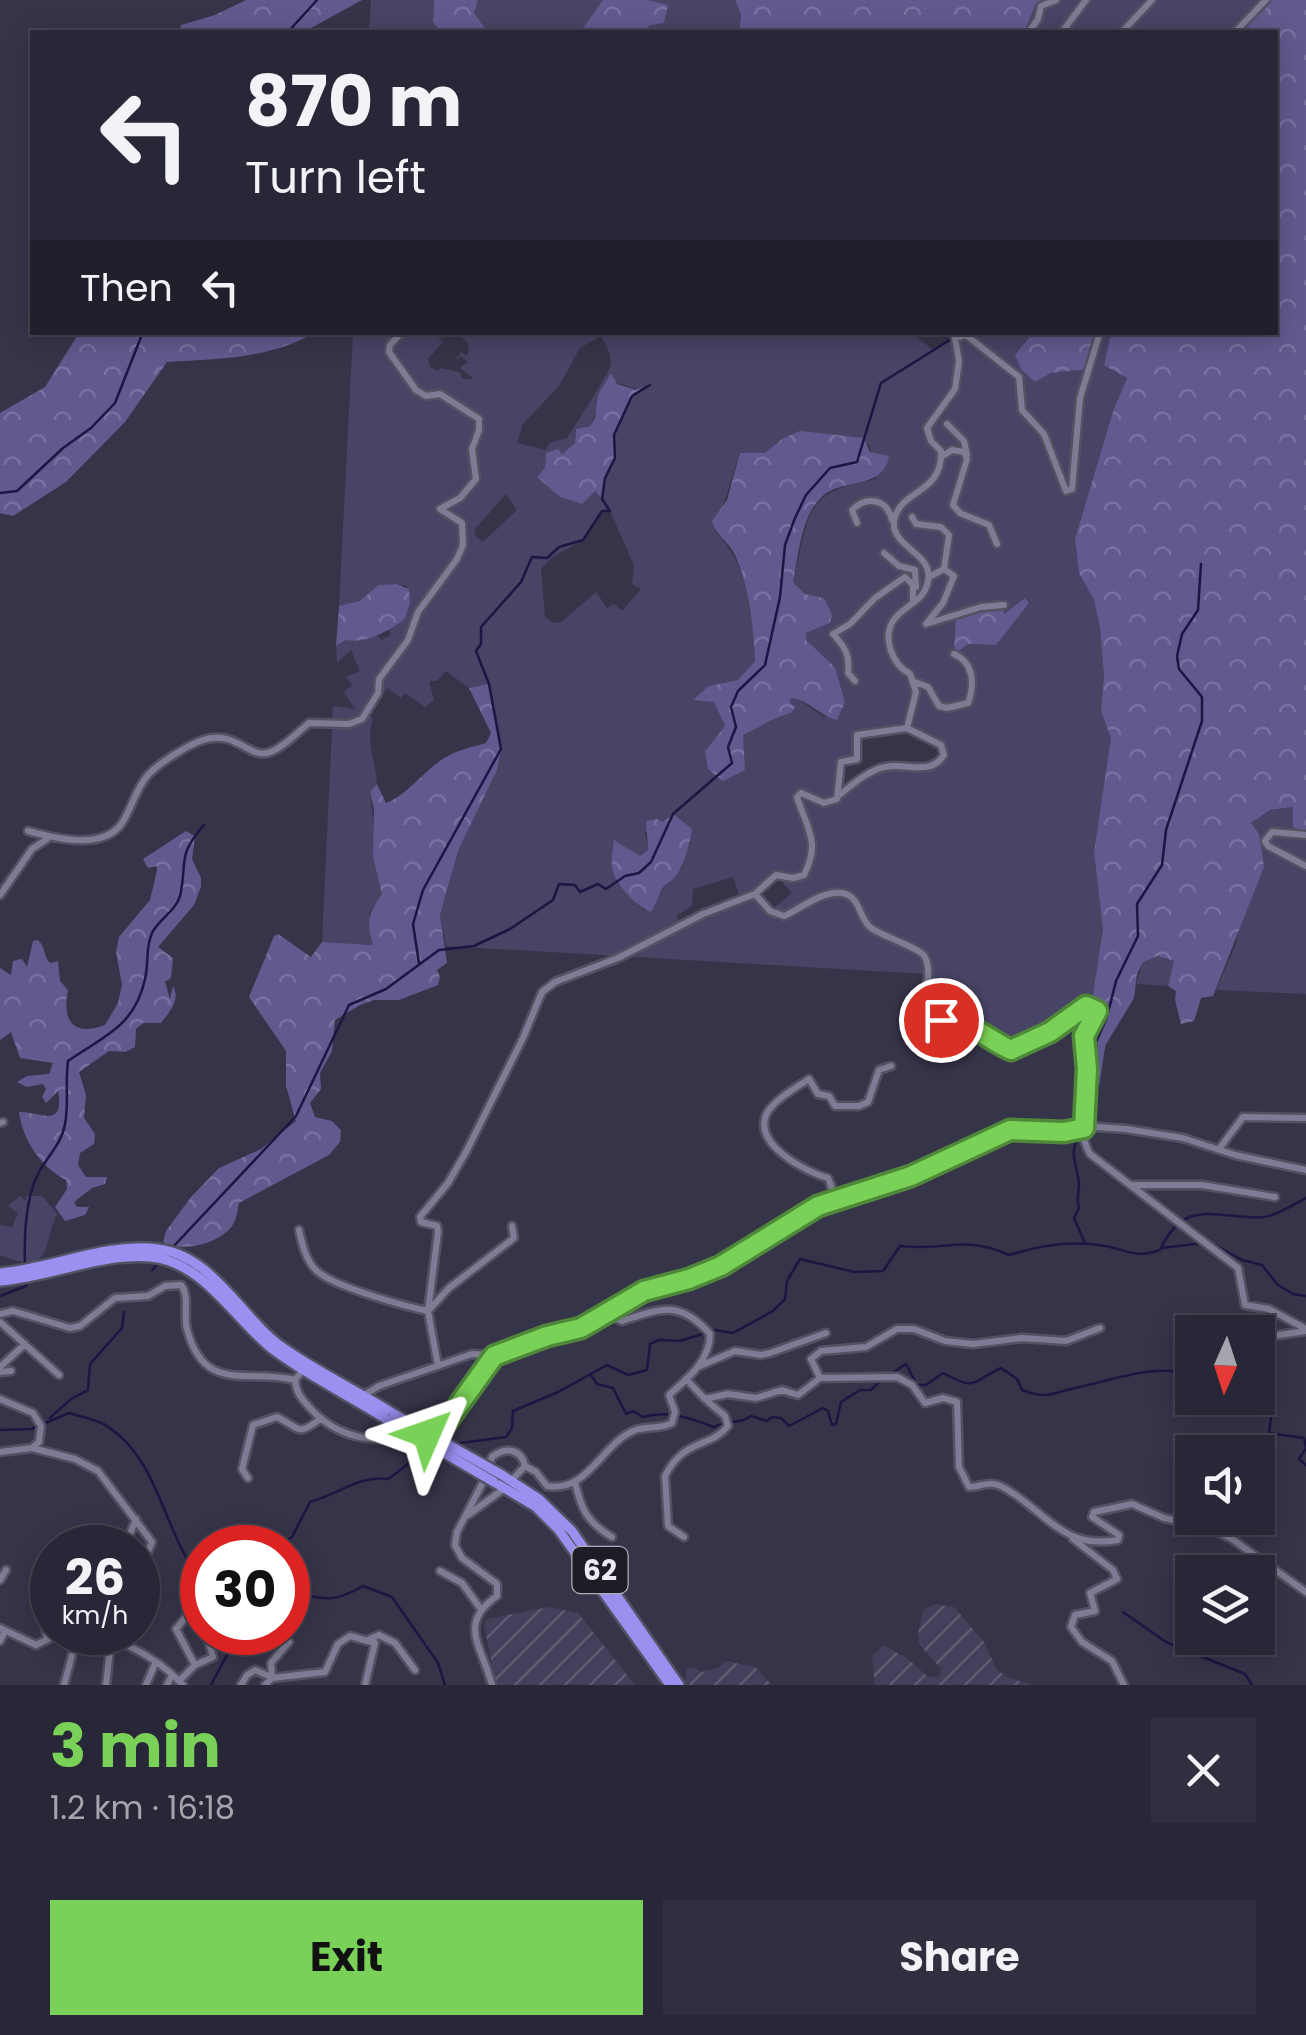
<!DOCTYPE html>
<html lang="en">
<head>
<meta charset="utf-8">
<style>
	:root { --surface:#282737; --page:#302f3f; --text:#f1f3f6; --muted:#a5a5ad; --line:#444452; --accent:#7ad157 }
	body { margin:0; font-family:Poppins,sans-serif; background:var(--page); color:var(--text); height:100vh; display:flex; flex-direction:column; font-size:38px; white-space:nowrap }
	* { box-sizing:border-box; margin:0 }
	p { font-size:32px; color:var(--muted) }
	.icon { flex:none; width:55px; height:55px; fill:none; stroke:currentColor; stroke-width:2; stroke-linecap:round; stroke-linejoin:round }
	.map { position:relative; height:1685px; overflow:hidden }
	.drawer { display:flex; flex-direction:column; background:var(--surface); flex:1 }
	.drawer>* { flex:none }
	.top-card { position:absolute; left:30px; top:30px; width:1248px; height:305px; border-radius:0px; box-shadow:0 5px 25px #0003,0 0 0 2px var(--line); background:#282737; color:var(--text); overflow:hidden }
	.needle { width:65px; rotate:183deg }
	.fabs { position:absolute; left:1175px; top:1315px; display:grid; gap:20px }
	.fabs a { display:grid; place-items:center; width:100px; height:100px; border-radius:0px; background:var(--surface); box-shadow:0 5px 25px #0003,0 0 0 2px var(--line); font-size:50px }
	.speed { position:absolute; left:30px; top:1525px; display:flex; gap:20px; font-size:50px; font-weight:700; text-align:center }
	.speed>* { display:grid; place-content:center; width:130px; height:130px; border-radius:50%; background:var(--surface); box-shadow:0 5px 25px #0003,0 0 0 2px var(--line); line-height:1 }
	.speed small { font-size:25px; font-weight:400 }
	.speed .limit { border:15px solid #d22; background:#fff; color:#111 }
	.pin { position:absolute; display:grid; place-items:center; width:85px; height:85px; color:#fff; margin:-42px; border:5px solid #fff; border-radius:50%; box-shadow:0 2px 10px #0007 }
	.me { position:absolute; width:110px; margin:-55px; rotate:47deg; stroke-linejoin:round; filter:drop-shadow(0 0 8px #0008) }
	.turn { display:flex; align-items:center; gap:35px; height:210px; padding:0 50px; font-size:45px }
	.turn .icon { width:130px; height:130px; stroke-width:2.5 }
	.turn b { display:block; font-size:70px; line-height:85px }
	.then { display:flex; align-items:center; height:95px; padding:0 50px; background:#0003; gap:20px; font-size:38px }
	.round { display:grid; place-items:center; flex:none; width:105px; height:105px; border-radius:0px; background:var(--page) }
	.overview { display:flex; align-items:center; justify-content:space-between; height:170px; padding:0 50px }
	h1 { font-size:60px; font-weight:700; line-height:75px; color:var(--accent) }
	.action { display:flex; gap:20px; margin-top:auto; padding:20px 50px }
	.action a { flex:1; height:115px; border-radius:0px; background:var(--accent); color:#111; font-size:40px; font-weight:700; line-height:115px; text-align:center }
	.action a+a { background:var(--page); color:var(--text) }
	.map>svg:first-child { display:block }
	.industrial { fill:url(#industrial-furrows) }
	.grass { fill:#474465; fill-rule:evenodd }
	.forest { fill:url(#forest-crowns) }
	.lines { fill:none; stroke-linecap:round; stroke-linejoin:round }
	.stream { stroke:#1e1543; stroke-width:2.5 }
	.minor-casing { stroke:#535263; stroke-width:11 }
	.highway-casing { stroke:#535263; stroke-width:14 }
	.minor { stroke:#7d7c94; stroke-width:6 }
	.highway { stroke:#9b8ff0; stroke-width:9 }
	.highway-bridge-casing { stroke:#535263; stroke-width:14; stroke-linecap:butt }
	.highway-bridge { stroke:#9b8ff0; stroke-width:9 }
	.route-casing { stroke:#4f8839; stroke-width:25 }
	.route { stroke:#7ad157; stroke-width:18 }
	.labels { text-anchor:middle; stroke-width:9; stroke-linejoin:round; paint-order:stroke }
	.shield { fill:#1e1d26; stroke:#aeadb9; stroke-width:2.5 }
	.shield-label { font-size:28px; font-weight:bold; fill:#ebebf8 }
</style>
</head>
<body>
<div class="map">
<svg width="1306" height="1685" viewBox="0 0 1306 1685">
	<defs>
		<pattern id="industrial-furrows" width="10" height="10" patternUnits="userSpaceOnUse" patternTransform="scale(2.5)"><rect width="10" height="10" fill="#42405a"/><path d="M-1 1l2-2M0 10L10 0M9 11l2-2" fill="none" stroke="#5d5c72"/></pattern>
		<pattern id="forest-crowns" width="20" height="18" patternUnits="userSpaceOnUse" patternTransform="scale(2.5)"><rect width="20" height="18" fill="#605a8e"/><path d="M2 6a3 3 0 1 1 6 0M12 15a3 3 0 1 1 6 0" fill="none" stroke="#77729f"/></pattern>
	</defs>
	<rect width="100%" height="100%" fill="#363449"/>
	<!-- industrial -->
	<path class="industrial" d="M935,1604L954,1607L984,1642L997,1670L1009,1678L1035,1685H875L872,1656L884,1645L909,1660L927,1676L939,1677L941,1669L919,1644L918,1633L923,1610Z
		M548,1607L578,1613L635,1685H496L484,1625L487,1619Z
		M726,1661L755,1667L772,1685H687L685,1681L687,1668H695L701,1672L718,1668Z"/>
	<!-- grass -->
	<path class="grass" d="M371,0H434L433,22L441,32H369Z
		M478,0H603L580,32H488L474,13Z
		M648,0H735L741,15L739,32H642L667,5Z
		M1047,0H1269L1259,6L1235,32H1024L1036,4Z
		M910,332L932,349L965,333H1033L1026,344L1035,381L1051,373L1088,369L1100,333H1111L1104,365L1127,378L1113,411L1075,539L1079,573L1094,600L1100,627L1104,676L1101,711L1112,738L1094,852L1104,929L1093,995L1097,1011L1086,1006L1062,1025L1011,1050L958,1019L934,1023L923,1019L927,974L446,946L440,915L458,851L497,770L489,685L469,688L446,671L437,681H429L434,700L425,707L405,693L401,698L387,688L369,715L373,719C365,742 376,761 377,784L370,792L382,895L369,913L373,945L322,942L333,706L355,709L344,692L352,685L346,677L360,671L351,650L337,663L336,646L347,640L378,636L382,640L391,634L387,628L405,619L410,603L407,586C369,578 370,604 339,606L353,333H442L438,337L443,342L428,359L430,367L438,371L441,368L459,372L463,379H474L460,368L468,362L461,356L453,362L462,352L466,356L469,352L468,343L457,333ZM601,336C606,345 613,357 610,367C609,373 573,429 567,438L549,443L546,450L517,443L523,424L559,386L580,348ZM609,380L639,390L632,396L614,435L615,458L605,478L601,498L595,491L561,497L537,476L545,467L546,453L562,454L575,443L576,429L590,426ZM782,439L869,444L876,479C801,491 809,519 793,582L805,594L824,598L830,623L806,633V640L835,667L845,702L824,717L797,698H790L791,713C772,718 761,727 743,735L742,750L705,751L725,726L714,701L695,700L709,686L738,680L755,661C753,613 750,567 715,531L740,453L765,454ZM506,494L517,510L483,542L474,535L476,533L474,530ZM602,511H610L634,565L632,584L641,589L622,611L614,604L607,608L596,592L561,622L553,623L545,617L541,569L552,557L583,540ZM1004,606L1003,614L1013,608L996,645L968,644ZM916,730L944,750L941,760L916,768L883,767L837,796L844,760L858,756V735ZM662,822L691,843L683,855L682,867L644,911C617,882 611,881 614,841L640,856L648,850L645,833ZM776,875L792,893L770,911L755,894ZM733,877L740,897L672,928L679,921L676,916L692,906L693,889Z
		M1294,807L1306,835V994L1216,990L1236,944L1250,824L1270,810Z
		M1158,956L1174,961L1168,986L1136,984L1143,962Z
		M20,1196L25,1201L27,1196H42L57,1214C42,1244 54,1277 0,1255V1225L12,1227L18,1213L8,1206Z"/>
	<!-- forest -->
	<path class="forest" d="M246,0H362L311,28L308,32H179L181,25L215,15Z
		M434,0H478L474,13L488,32H441L433,22Z
		M603,0H648L668,5L664,23L650,25L642,32H580Z
		M735,0H1046L1036,4L1024,32H799L793,28L792,32H739L741,15Z
		M1269,0H1306V835L1299,834L1293,826V807L1270,810L1251,823L1259,834L1264,867L1213,996L1201,998L1194,1021L1181,1024L1175,1000L1176,991L1168,986L1174,961L1158,956L1143,962L1137,974L1134,998L1105,1046L1100,1082L1094,1097C1087,1076 1085,1037 1099,1018L1093,995L1103,929L1094,852L1111,738L1101,711L1104,676L1100,627L1094,600L1079,573L1075,539L1113,411L1127,378L1104,365L1111,333L1275,332V32H1235L1259,6Z
		M79,333V332L314,333C268,359 219,359 167,362L125,422L66,482L13,516L0,513V413L45,387Z
		M1033,333H1100L1088,369L1051,373L1035,382L1021,369L1015,355Z
		M611,373L617,384L636,390L642,387L633,396L614,435L615,458L605,478L602,499L595,491L582,504L560,497L537,477L545,467L546,453L558,449L562,454L575,443L576,429L590,426L595,418L598,395Z
		M800,431L864,438L870,452L889,456C883,492 840,476 820,499C800,520 799,555 793,582L805,594L824,598L832,615L830,623L806,633V640L835,667L845,702L837,720C820,716 807,699 791,698L790,703L795,707L791,713C772,718 761,727 743,735L745,770L723,781L708,769L705,751L725,726L714,702L693,700L709,686L738,680L755,661C753,624 750,589 735,555C729,542 716,536 712,521L727,500L740,453H765L782,439Z
		M397,584L409,589L410,603L405,619C390,630 367,644 346,640L336,646L339,606L359,601L379,585Z
		M1025,598L1029,603L996,645L968,644L954,654L956,615L1004,605V614Z
		M489,684L501,749L497,770L458,851L440,915L447,963L437,970L440,977L438,985L399,1000H374L360,1005L335,1020L332,1051L320,1073L321,1089L310,1103L315,1117L332,1121L341,1130L340,1142L329,1155L239,1203C237,1211 237,1219 232,1226C219,1244 182,1253 163,1242L166,1231L191,1197L219,1168L261,1149L296,1121L286,1086V1051L249,997L274,936L278,934L311,957L322,942L373,945C366,921 368,914 382,894L373,857L374,809L370,792L377,784L386,803C409,794 424,770 446,757C457,750 473,747 486,743L491,733L469,688Z
		M673,814L692,829C691,841 683,868 675,877C673,879 663,887 662,889C658,897 656,904 651,912C636,907 614,883 612,867C611,859 613,848 614,840L640,856L648,850L646,821L656,819L663,822Z
		M186,831L195,836L192,859L201,878V887L194,905L158,947L173,958L171,978L165,982L170,999L173,986C181,1000 169,1012 161,1023H143L136,1029L135,1047L125,1052L109,1051L79,1072L86,1095L84,1118L95,1134L94,1144L80,1153L78,1165L86,1177H107L105,1184L92,1188L74,1202L77,1207H89L85,1215L65,1221L55,1207L67,1189L66,1180C41,1167 23,1141 19,1112C39,1111 65,1130 58,1091L46,1103L42,1097L46,1089L43,1084L27,1087L17,1082L27,1076L49,1074L53,1063L20,1058L11,1032L0,1040V968L11,975L13,961L22,959L27,967L33,941L38,940C46,947 43,956 50,963L58,961L60,981L68,990C62,1020 72,1037 105,1025L118,1003L122,985L116,952L119,937L150,900L157,870V866L148,868L143,859Z"/>
	<g class="lines">
		<!-- stream -->
		<path class="stream" d="M288,32L317,0
			M0,493L17,491L63,448L91,428L115,403L143,332
			M419,963L413,924L423,890L501,749L489,684L476,651L481,644V627L521,582L532,557L547,558L559,547L583,540L602,511H610L602,499L605,478L615,458L614,435L632,396L650,385
			M1088,1124V1107L1098,1080L1096,1042L1107,1017L1116,981L1138,936L1137,904L1162,865L1166,830L1202,721V697L1179,669L1177,656L1182,634L1198,610L1201,564
			M1080,1136C1067,1151 1078,1167 1079,1184C1079,1193 1076,1198 1079,1208L1074,1218L1085,1243
			M1210,1242L1242,1260L1262,1265L1278,1285L1293,1294L1306,1296
			M172,1248L296,1116L349,1005L386,989L439,950L474,946L510,929L553,900L559,884L575,885L580,892L598,884L606,889L625,876L639,873L651,862L673,814L732,763L728,747L736,727L731,707L738,691L765,665L780,597L785,545L795,518L806,495L830,468L857,462L881,383L953,338
			M1162,1248L1203,1243
			M25,1265C24,1236 25,1198 39,1172C48,1156 62,1143 65,1124C69,1104 65,1082 68,1061C104,1036 135,1026 145,979C149,963 145,949 152,933C158,920 176,911 180,896C188,861 176,857 204,825
			M152,1270L160,1261
			M0,1296L26,1286V1283
			M591,1375L597,1384L613,1388L626,1414L633,1411L643,1417C668,1410 690,1418 714,1427C726,1419 740,1425 751,1416L767,1421L772,1417L781,1418L789,1426L823,1408L828,1411L832,1425L836,1424L841,1402L860,1390H871L882,1379
			M889,1375L906,1364L917,1385H926L943,1373C976,1391 970,1383 1001,1368L1017,1379L1022,1390C1049,1400 1051,1393 1075,1388C1115,1380 1153,1363 1192,1375
			M1219,1398L1222,1402L1267,1401L1272,1410L1269,1433L1304,1438L1306,1448L1299,1459L1306,1465
			M50,1418L71,1399L88,1390L90,1364L122,1328L124,1312
			M0,1430L31,1429L69,1413C81,1417 97,1419 107,1426C161,1461 163,1535 202,1580
			M453,1444L506,1437L512,1428L513,1411L558,1392L607,1365L628,1375L647,1370L650,1344L659,1340L680,1341L715,1330L733,1333L773,1311L785,1299L787,1281L800,1259L854,1272L883,1271L900,1246C945,1252 964,1234 1009,1255C1041,1245 1072,1240 1105,1246C1129,1250 1134,1259 1160,1250C1185,1195 1219,1220 1264,1217C1276,1216 1294,1204 1306,1198
			M275,1548L292,1537L310,1502C340,1494 358,1475 388,1479C404,1469 413,1456 431,1450
			M288,1592C321,1598 331,1605 363,1586L392,1597L438,1663L445,1685
			M1123,1612L1166,1642L1245,1674L1252,1685
			M211,1685L239,1632"/>
		<defs>
			<path id="minor" d="M1029,32L1038,19L1041,6L1056,0
				M1062,32L1086,0
				M1122,32L1152,0
				M1235,32L1266,0
				M947,424L964,441L967,455
				M941,457L952,450L964,452L967,459L953,505L960,513L989,525L997,544
				M912,517L916,524L941,527L949,535L944,569
				M857,523L852,510C867,495 887,499 892,520
				M884,553L899,566L915,570L916,587
				M929,577L944,569L954,576L943,603L926,624L981,607L1004,605
				M855,681L848,673C850,654 845,647 833,634L850,624L875,598L905,577L913,585V603
				M915,682L928,687L939,706L947,708L968,703C975,684 974,663 954,654
				M907,728L916,692L910,674C893,665 882,639 893,621C903,605 925,602 928,581C934,551 886,547 895,517C903,489 943,493 941,451L931,441L927,428L955,389L959,361L955,338L966,335L1019,377L1022,410L1044,434L1066,491L1072,489L1080,398L1100,332
				M28,831C54,838 103,851 122,823C132,808 136,788 148,775C159,763 185,747 200,741C238,727 249,763 273,751C286,745 298,732 309,723L349,724L362,719L378,693L379,679L408,640L418,612L457,559L463,545L462,523L440,509L460,498L476,479L472,449L479,430V419L440,394L426,396L416,390L389,352L390,345L402,332
				M1306,835L1272,832L1265,841L1268,846L1306,866
				M755,894L776,875L793,878L804,875C821,842 807,829 797,797L801,793L824,803L837,799L841,762L857,759V735L907,728L941,745L944,755C930,777 906,762 885,767C868,770 851,786 838,796
				M0,895L32,849L47,839
				M0,1123L3,1122
				M1219,1149L1243,1117L1306,1118
				M1134,1185H1202L1275,1197
				M837,1201L828,1178C806,1172 754,1145 766,1115C772,1101 797,1087 809,1079L818,1094L829,1096L835,1106H859L868,1102L879,1070L891,1066
				M299,1230C302,1244 306,1262 318,1272C336,1287 404,1306 428,1311L449,1288L514,1238L512,1226
				M0,1314L13,1311L70,1328L80,1326L115,1298L148,1296L165,1286L181,1285C190,1296 183,1315 187,1329C204,1395 248,1368 295,1380
				M0,1322L59,1375
				M1232,1331L1234,1332
				M1258,1342L1266,1337L1306,1331
				M438,1366L428,1311L438,1232L437,1226L421,1222L420,1217L448,1183L466,1152L523,1038L542,992L555,982L618,958L703,914L755,894L770,911L784,916C800,909 823,890 842,893C861,896 858,918 871,928C884,937 921,948 925,957C934,976 921,999 923,1019L934,1023C936,1022 947,1017 950,1017C957,1016 999,1045 1011,1050L1050,1032L1086,1006L1097,1011C1094,1019 1088,1025 1086,1033C1083,1043 1087,1055 1087,1065C1088,1092 1075,1130 1090,1154L1238,1268L1245,1305L1269,1309L1306,1329
				M700,1366L735,1351L761,1355L770,1353L826,1333
				M0,1367L25,1344
				M303,1370L295,1380C296,1393 302,1399 310,1408C339,1440 375,1443 416,1437
				M0,1372L11,1371
				M820,1378L811,1359L821,1351L866,1347L897,1329H914L945,1341L973,1344L1022,1338L1066,1341L1100,1328
				M686,1379L705,1399L728,1394L756,1398L782,1390L798,1395L820,1378L897,1377L912,1385L925,1403L943,1398L957,1402L959,1467L969,1487C977,1487 985,1483 993,1484C1000,1484 1008,1490 1014,1494C1051,1519 1067,1549 1118,1540L1119,1535L1092,1517L1094,1512L1132,1504L1164,1518L1209,1527L1232,1539L1306,1592
				M364,1395L379,1386L472,1354L493,1355
				M0,1399L33,1413L41,1426L39,1442L32,1448L0,1452
				M428,1434L443,1427L469,1394L482,1368L494,1356L547,1336L581,1328L644,1291L689,1279L721,1266L818,1206L911,1176L1009,1130L1064,1132L1097,1127L1126,1129L1183,1138L1235,1155L1306,1170
				M32,1448L75,1459L98,1471L152,1542L138,1575
				M248,1478L242,1469L253,1425L277,1417C300,1428 297,1437 320,1419
				M511,1481L525,1466
				M575,1482C581,1509 587,1522 612,1537
				M468,1515L505,1488
				M684,1537L668,1526L665,1476C684,1438 711,1448 728,1426L725,1416L706,1400
				M1073,1539L1113,1570L1117,1579L1090,1593L1095,1611L1075,1615L1071,1627L1082,1642L1112,1661L1124,1685
				M93,1548L97,1535
				M124,1548L136,1519
				M440,1571L462,1583L480,1608
				M0,1580L6,1570
				M0,1628L36,1645C46,1640 56,1634 67,1633C106,1628 157,1657 183,1685
				M370,1639L379,1635L395,1643L415,1670
				M47,1640L43,1606L52,1595
				M0,1641L5,1631
				M195,1665L176,1629L190,1612L202,1626
				M272,1678L271,1663L289,1642
				M179,1681L195,1665L213,1657L206,1632
				M64,1685L78,1633
				M106,1685L112,1632
				M146,1685L155,1664
				M167,1685L172,1675
				M241,1685L247,1675L255,1670L271,1677
				M265,1685L272,1678L325,1672L338,1644L350,1636L375,1643L365,1685
				M492,1685C482,1646 457,1624 497,1596V1584L462,1558L455,1545L457,1532L482,1484L492,1457C505,1447 521,1448 525,1466L536,1472L547,1486C588,1493 601,1445 633,1431C645,1425 660,1430 672,1423L675,1412L669,1395C687,1379 710,1361 710,1334C679,1299 660,1309 622,1321L606,1314"/>
			<path id="highway" d="M0,1273C52,1269 106,1242 158,1249C214,1256 241,1318 282,1347C317,1372 358,1391 394,1414
				M0,1281C50,1277 100,1253 150,1257C204,1261 236,1322 275,1351C310,1377 350,1396 386,1419
				M502,1475L539,1499L572,1531L679,1685
				M494,1482L536,1507L558,1529L670,1685"/>
		</defs>
		<!-- minor casing -->
		<use href="#minor" class="minor-casing"/>
		<!-- highway casing -->
		<use href="#highway" class="highway-casing"/>
		<!-- minor -->
		<use href="#minor" class="minor"/>
		<!-- highway -->
		<use href="#highway" class="highway"/>
		<defs>
			<path id="highway-bridge" d="M394,1414L502,1475
				M386,1419L494,1482"/>
		</defs>
		<!-- highway-bridge casing -->
		<use href="#highway-bridge" class="highway-bridge-casing"/>
		<!-- highway-bridge -->
		<use href="#highway-bridge" class="highway-bridge"/>
	</g>
	<g class="lines">
		<defs>
			<path id="route" d="M427,1434L443,1427L494,1356L547,1336L581,1328L644,1291L689,1279L721,1266L818,1206L911,1176L1010,1130L1064,1132L1084,1128L1087,1069L1084,1036L1097,1011L1086,1006L1050,1032L1011,1050C991,1042 959,1013 941,1020"/>
		</defs>
		<!-- route casing -->
		<use href="#route" class="route-casing"/>
		<!-- route -->
		<use href="#route" class="route"/>
	</g>
	<g class="labels">
		<!-- shield labels -->
		<rect class="shield" x="572.5" y="1547" width="55" height="46" rx="8"/>
		<g class="shield-label">
			<text x="600" y="1580">62</text>
		</g>
	</g>
</svg>
<div class="fabs">
<a><svg class="needle" viewBox="-14 -14 28 28"><path d="M0-13l5 13h-10z" fill="#e53935"/><path d="M0 13l5-13h-10z" fill="#a5a5ad"/></svg></a>
<a><svg class="icon" aria-label="sound" viewBox="0 0 24 24"><path d="M4 9h4l5-4v14l-5-4H4zM17 9q2 3 0 6"/></svg></a>
<a><svg class="icon" aria-label="layers" viewBox="0 0 24 24"><path d="M12 4l9 5-9 5-9-5zM3 14l9 5 9-5"/></svg></a>
</div>
<div class="speed"><div>26<small>km/h</small></div><div class="limit">30</div></div>
<div class="pin" style="left:941px;top:1020px;background:#d93025"><svg class="icon" aria-label="arrive" viewBox="0 0 24 24"><path d="M6 21V4h12l-3 4 3 4H6"/></svg></div>
<svg class="me" style="left:427px;top:1434px" viewBox="-20 -20 40 40"><path d="M0-17L14 15 0 8-14 15z" fill="#7ad157" stroke="#fff" stroke-width="4"/></svg>
<div class="top-card">
<div class="turn"><svg class="icon" aria-label="left" viewBox="0 0 24 24"><path d="M17 20v-9H6M10 6l-5 5 5 5"/></svg><div><b>870 m</b>Turn left</div></div>
<div class="then">Then<svg class="icon" aria-label="left" viewBox="0 0 24 24"><path d="M17 20v-9H6M10 6l-5 5 5 5"/></svg></div>
</div>
</div>
<section class="drawer">
<div class="overview"><div><h1>3 min</h1><p>1.2 km · 16:18</p></div><a class="round"><svg class="icon" aria-label="close" viewBox="0 0 24 24"><path d="M6 6l12 12M18 6L6 18"/></svg></a></div>
<div class="action"><a>Exit</a><a>Share</a></div>
</section>
</body>
</html>
